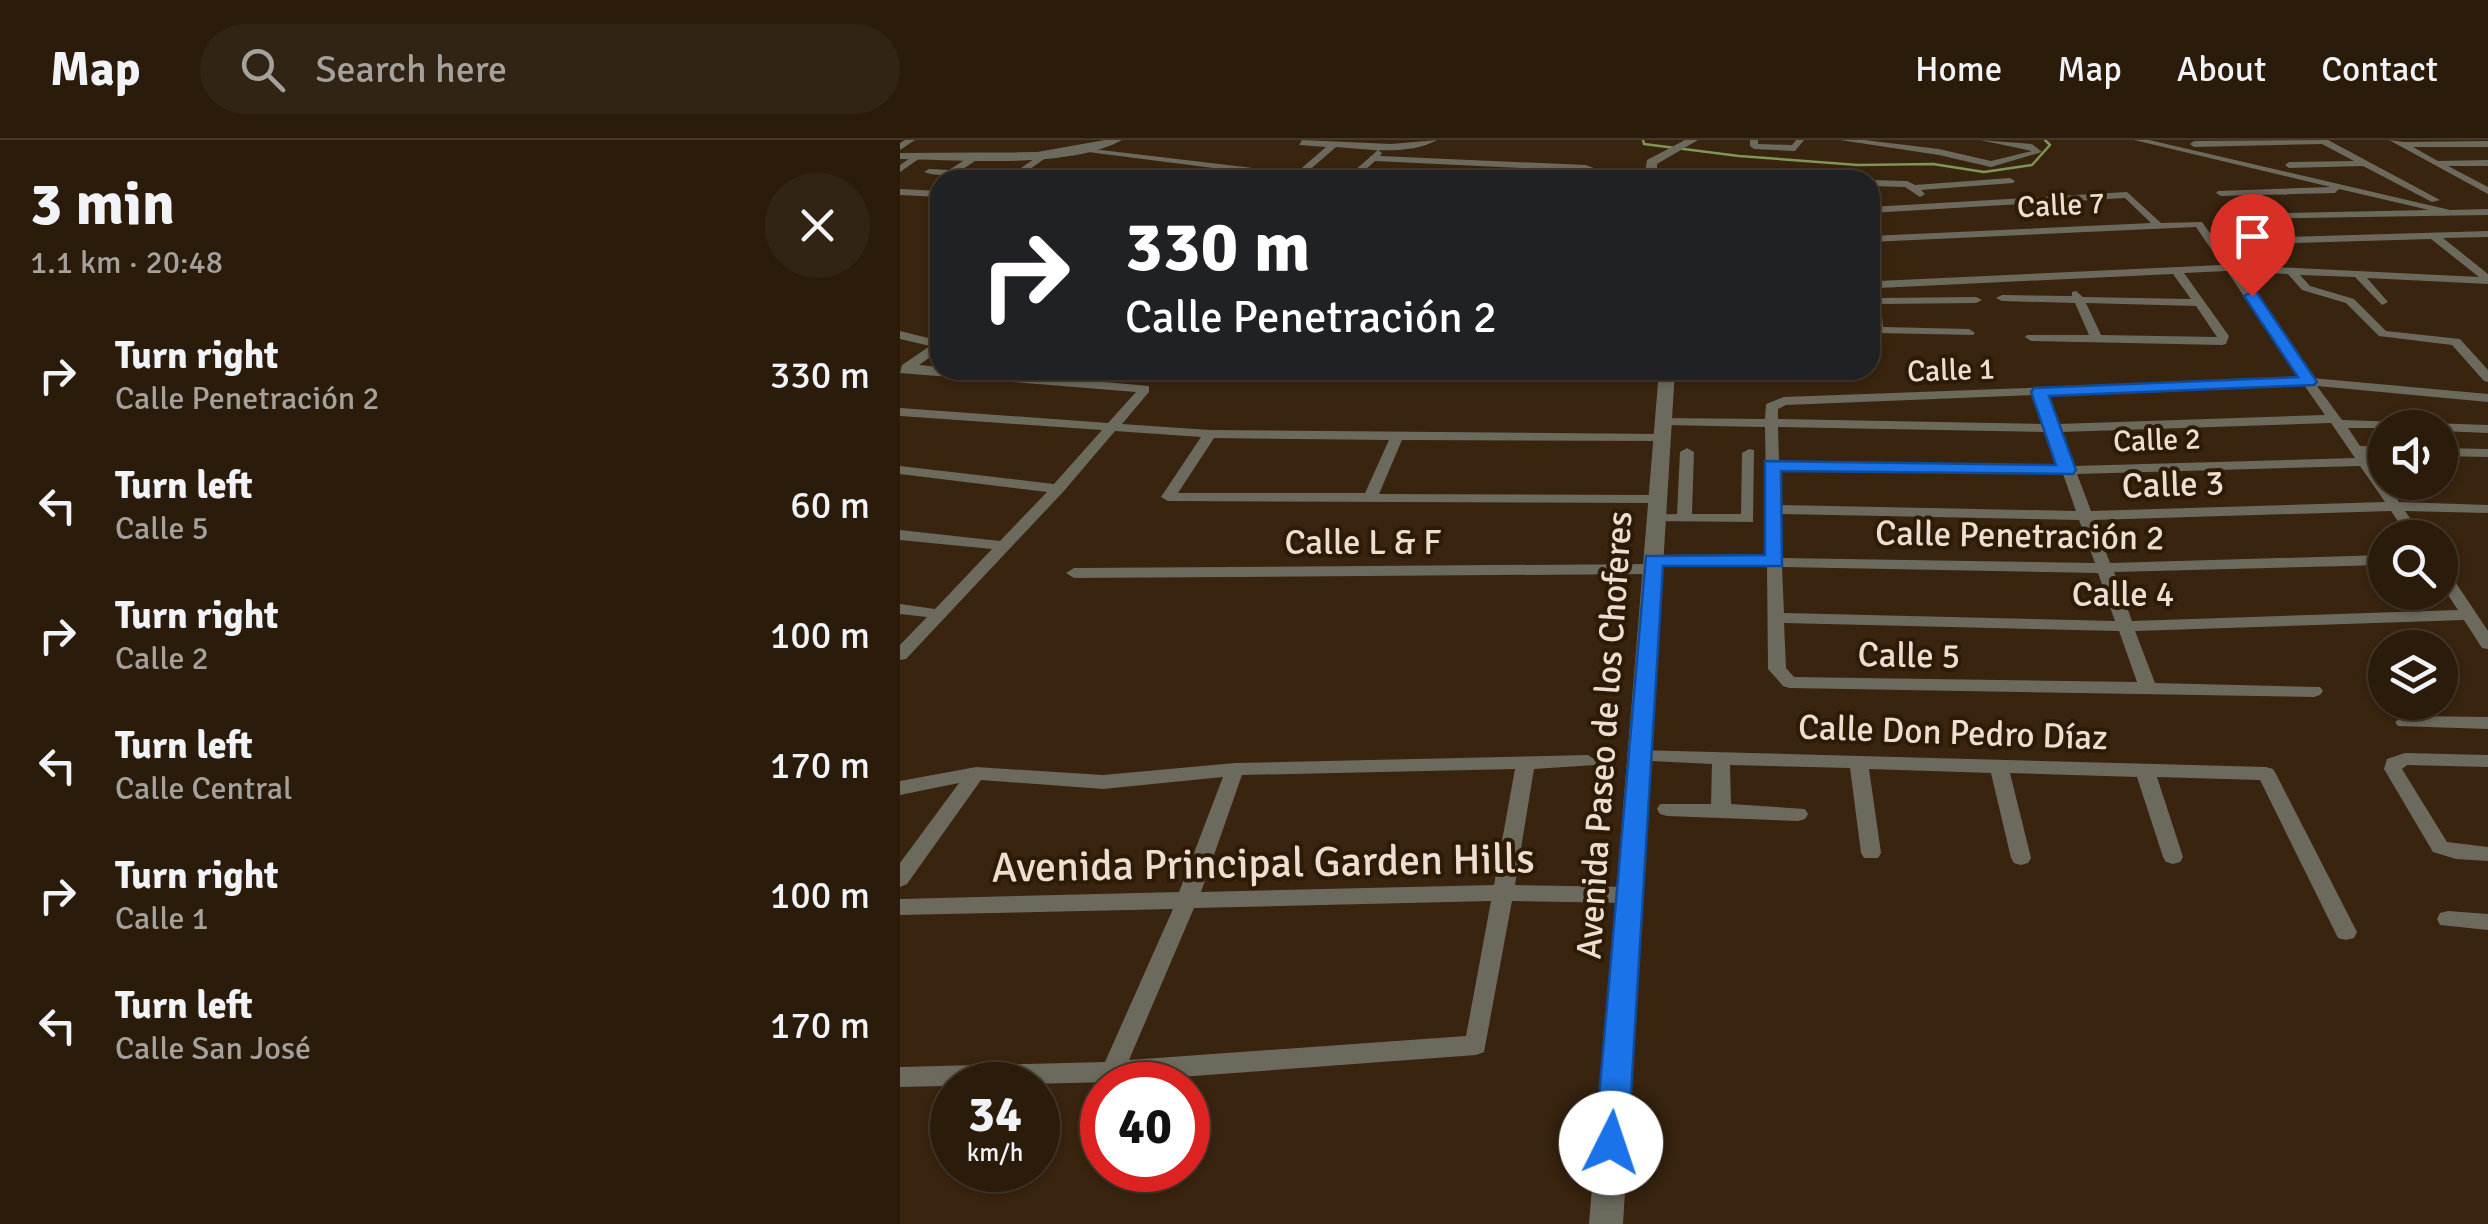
<!DOCTYPE html>
<html lang="en">
<head>
<meta charset="utf-8">
<style>
	:root { --surface:#2a1b0b; --page:#322414; --text:#f1f3f6; --muted:#a5a19d; --line:#46392c }
	body { margin:0; font-family:Signika,sans-serif; background:var(--page); color:var(--text); height:100vh; display:flex; flex-direction:column; font-size:38px; white-space:nowrap }
	* { box-sizing:border-box; margin:0 }
	p { font-size:32px; color:var(--muted) }
	.icon { flex:none; width:55px; height:55px; fill:none; stroke:currentColor; stroke-width:2; stroke-linecap:round; stroke-linejoin:round }
	.map { position:relative; flex:1; overflow:hidden }
	.details { display:flex; flex-direction:column; background:var(--surface); width:900px }
	.details>* { flex:none }
	.hud { position:absolute; left:30px; top:30px; width:950px; height:210px; border-radius:30px; box-shadow:0 2px 8px #0004,0 0 0 2px var(--line); background:#202124; color:#fff; overflow:hidden }
	.tools { position:absolute; left:1468px; top:270px; display:grid; gap:20px }
	.tools a { display:grid; place-items:center; width:90px; height:90px; border-radius:50%; background:var(--surface); box-shadow:0 2px 8px #0004,0 0 0 2px var(--line); font-size:50px }
	.speed { position:absolute; left:30px; top:922px; display:flex; gap:20px; font-size:50px; font-weight:700; text-align:center }
	.speed>* { display:grid; place-content:center; width:130px; height:130px; border-radius:50%; background:var(--surface); box-shadow:0 2px 8px #0004,0 0 0 2px var(--line); line-height:1 }
	.speed small { font-size:25px; font-weight:400 }
	.speed .limit { border:15px solid #d22; background:#fff; color:#111 }
	.pin { position:absolute; display:grid; place-items:center; width:85px; height:85px; color:#fff; margin:-102px -42px; border-radius:50% 50% 50% 0; rotate:-45deg; box-shadow:0 0 10px #0007 }
	.pin .icon { rotate:45deg }
	.me { position:absolute; width:110px; margin:-55px; rotate:4deg; stroke-linejoin:round; filter:drop-shadow(0 0 8px #0008) }
	.turn { display:flex; align-items:center; gap:35px; height:210px; padding:0 30px; font-size:45px }
	.turn .icon { width:130px; height:130px; stroke-width:2.5 }
	.turn b { display:block; font-size:70px; line-height:85px }
	.round { display:grid; place-items:center; flex:none; width:105px; height:105px; border-radius:52px; background:var(--page) }
	.overview { display:flex; align-items:center; justify-content:space-between; height:170px; padding:0 30px }
	h1 { font-size:60px; font-weight:700; line-height:75px }
	ul { padding:0; list-style:none }
	li { display:flex; align-items:center; gap:30px; height:130px; padding:0 30px }
	li div { flex:1 }
	li b { display:block; font-size:38px }
	li em { font-style:normal }
	header { display:flex; align-items:center; gap:60px; box-sizing:border-box; height:140px; padding:0 50px; background:var(--surface); border-bottom:2px solid var(--line) }
	header strong { font-size:48px }
	nav { display:flex; gap:55px; margin-inline-start:auto; font-size:35px }
	.search { width:700px; height:90px; background:var(--page); display:flex; align-items:center; gap:25px; box-sizing:border-box; padding:0 35px; border-radius:55px; color:var(--muted); font-size:38px }
	main { display:flex; flex:1; min-height:0 }
	.map>svg:first-child { display:block }
	.lines { fill:none; stroke-linecap:round; stroke-linejoin:round }
	.stream { stroke:#7f9656; stroke-width:2.5 }
	.minor { fill:#6c6a5d; fill-rule:evenodd }
	.tertiary { fill:#6c6a5d; fill-rule:evenodd }
	.route { fill:#1a73e8; stroke:#114b97; stroke-width:2.5 }
	.labels { text-anchor:middle; stroke-width:8; stroke-linejoin:round; paint-order:stroke }
	.far-street-label { font-size:30px; fill:#ecdfd2; stroke:#2e1b06 }
	.street-label { font-size:35px; fill:#ecdfd2; stroke:#2e1b06 }
	.near-street-label { font-size:42px; fill:#ecdfd2; stroke:#2e1b06 }
</style>
</head>
<body>
<header>
<strong>Map</strong>
<div class="search"><svg class="icon" aria-label="search" viewBox="0 0 24 24"><circle cx="10" cy="10" r="6"/><path d="M15 15l6 6"/></svg>Search here</div>
<nav><a>Home</a><a>Map</a><a>About</a><a>Contact</a></nav>
</header>
<main>
<section class="details">
<div class="overview"><div><h1>3 min</h1><p>1.1 km · 20:48</p></div><a class="round"><svg class="icon" aria-label="close" viewBox="0 0 24 24"><path d="M6 6l12 12M18 6L6 18"/></svg></a></div>
<ul>
<li><svg class="icon" aria-label="right" viewBox="0 0 24 24"><path d="M7 20v-9h11M14 6l5 5-5 5"/></svg><div><b>Turn right</b><p>Calle Penetración 2</p></div><em>330 m</em></li>
<li><svg class="icon" aria-label="left" viewBox="0 0 24 24"><path d="M17 20v-9H6M10 6l-5 5 5 5"/></svg><div><b>Turn left</b><p>Calle 5</p></div><em>60 m</em></li>
<li><svg class="icon" aria-label="right" viewBox="0 0 24 24"><path d="M7 20v-9h11M14 6l5 5-5 5"/></svg><div><b>Turn right</b><p>Calle 2</p></div><em>100 m</em></li>
<li><svg class="icon" aria-label="left" viewBox="0 0 24 24"><path d="M17 20v-9H6M10 6l-5 5 5 5"/></svg><div><b>Turn left</b><p>Calle Central</p></div><em>170 m</em></li>
<li><svg class="icon" aria-label="right" viewBox="0 0 24 24"><path d="M7 20v-9h11M14 6l5 5-5 5"/></svg><div><b>Turn right</b><p>Calle 1</p></div><em>100 m</em></li>
<li><svg class="icon" aria-label="left" viewBox="0 0 24 24"><path d="M17 20v-9H6M10 6l-5 5 5 5"/></svg><div><b>Turn left</b><p>Calle San José</p></div><em>170 m</em></li>
</ul>
</section>
<div class="map">
<svg width="1588" height="1084" viewBox="0 0 1588 1084">
	<rect width="100%" height="100%" fill="#38240f"/>
	<g class="lines">
		<!-- stream -->
		<path class="stream" d="M743,0L744,4L839,16L958,25L1033,24L1084,32L1132,25L1150,5L1145,0"/>
		<!-- minor -->
		<path class="minor" d="M5,0H15L0,10V3Z
			M537,0C509,16 467,9 436,7L405,34L435,40H407L180,11L184,8L396,33L426,7L399,5L402,0L491,4Z
			M850,0H858V4L892,5L896,0H904L895,11L854,9L850,6Z
			M940,0H964L1039,9L1091,21L1132,11L1080,0L1132,4L1142,12L1091,27L1039,15Z
			M1234,0H1249L1550,70L1588,69V75L1339,79L1336,78V74L1529,70L1439,49L1435,53L1321,56L1316,53L1318,51L1431,47Z
			M1428,0L1540,60L1532,62L1463,26L1389,28L1385,25L1389,22L1454,21L1422,4L1294,7L1290,4L1294,1Z
			M1489,0L1504,2L1588,1V7H1513L1538,21L1588,20V26H1548L1588,47V54Z
			M478,10L482,13L480,16L686,25L696,29L702,40H692L689,33L684,31L475,21L454,40H444Z
			M16,14L23,16L0,32V25Z
			M74,14L81,16C63,31 47,40 24,32L29,29L49,30Z
			M141,14L144,19L115,40H104Z
			M503,34L572,37L577,40L500,39V35Z
			M839,37H887L892,40H834Z
			M1110,38L1115,41L1113,43L1021,50L1025,54L1020,57L1005,47L970,46V40L1007,41L1015,45Z
			M0,49L40,51V57L0,55Z
			M1227,52L1261,83L1302,82L1333,125L1579,137L1531,99L1357,104L1352,101L1357,98L1588,91V97L1543,98L1588,134V144L1467,138L1488,162L1482,165L1455,137L1400,135L1410,146L1454,159L1486,191L1560,199L1588,230V242L1584,241L1552,205L1479,196L1446,163L1402,150L1388,134L1337,131L1412,238L1588,254V262L1417,246L1442,280L1588,285V293L1540,291V288H1448L1460,306L1485,307V315L1466,314L1499,362L1588,365V373L1505,371L1524,398H1509L1491,371L1194,380L1210,423L1485,415V425L1214,432L1232,481L1558,470L1540,443V426L1546,428L1588,491V509L1582,508L1564,480L1235,491L1255,543L1420,547L1423,551L1420,555L1414,557L889,548L883,546L868,529L867,427L753,425L760,429L752,434L174,438L166,433L174,428L752,424L745,420L753,415L867,417L865,287L763,285L756,281L758,278L865,279L866,264L884,257L1399,238L1327,131L1284,133L1329,196L1326,204L1322,205L1131,201L1125,197L1127,195H1189L1175,163L1102,161L1096,158L1102,155L1172,156V152L1176,151L1183,157L1291,159L1273,134L979,148L980,158L1076,157L1082,160L1076,163L981,164L983,187L1069,189L1075,193L1073,195L978,193L972,190L970,114L975,117L978,141L1322,125L1296,87L970,102V96L1251,83L1225,58L970,73V67ZM1186,163L1296,166L1317,197L1201,195ZM1404,245L1425,275L1158,284L1147,255ZM1134,255L1144,284L878,279V269L886,265ZM1431,283L1455,318L1173,326L1161,292ZM878,287L1147,292L1160,326L879,321ZM1460,326L1485,362L1191,371L1177,334ZM879,329L1163,334L1176,371L881,365ZM881,374L1179,380L1195,423L882,418ZM882,427L1198,433L1215,481L884,473ZM884,483L1219,491L1237,542L894,537L886,528Z
			M0,191L40,201V210L19,225L40,227V230H71L249,246V252L222,284L310,290L760,294L765,295V301L502,300L479,354L755,355L762,359L755,363L268,361L261,357L301,297L215,291L163,352L6,519L0,520V505L27,477L0,474V464L35,469L92,409L0,400V390L100,401L147,352L0,334V326L154,344L202,290L0,276V268L208,283L236,252L0,233L2,225L30,206L0,199ZM314,298L489,300L465,353H278Z
			M787,308L794,312L792,374H841L842,313L849,309L854,310L853,382L749,381V375L777,374L780,312Z
			M1540,308L1588,309V317L1540,316Z
			M1504,576L1588,577V589L1498,586L1495,582Z
			M737,610L1366,627L1373,629L1376,634L1457,792L1454,798L1446,800L1438,798L1360,640L1257,637L1283,717L1280,722L1273,724L1266,722L1263,717L1237,637L1110,633L1131,718L1128,723L1121,725L1114,723L1111,718L1091,633L969,629L981,713L978,718H964L961,713L950,628L830,625L831,664L905,669L908,674L905,679L898,681L767,676L760,674L757,669L760,664H811L812,624L730,620L728,616Z
			M1505,613L1588,615V627L1507,625L1502,629L1547,702L1588,707V721L1556,719L1533,712L1484,629L1487,619Z
			M688,615L697,621L695,625L634,629L615,745L727,747L734,749L738,755L734,761L727,763L612,761L584,912L576,915L212,942L0,947V927L205,922L273,769L0,775V759L279,752L323,637L203,649L81,640L7,744L0,747V723L59,643L0,655V641L76,627L203,635L335,623ZM615,629L594,745L301,752L342,635ZM591,761L566,896L229,920L294,768Z
			M1548,771L1588,774V790L1540,785L1537,779L1540,773Z"/>
		<!-- tertiary -->
		<path class="tertiary" d="M205,0H222C171,29 60,20 0,19V13L137,12Z
			M785,0H798L757,24V34L762,40H750L745,34L747,20Z
			M759,230H775L723,1084H689Z"/>
	</g>
	<!-- route -->
	<path class="route" d="M1352,152L1357,153L1417,242L1414,245L1149,256L1176,330L1173,334L881,331L882,426H763L728,1003L723,1013L711,1018L700,1013L695,1003L746,416L865,415V321L1156,325L1131,252L1134,248L1398,237L1344,156Z"/>
	<g class="labels">
		<!-- far-street labels -->
		<g class="far-street-label">
			<text transform="translate(1161 65) rotate(-3)" y="10">Calle 7</text>
			<text transform="translate(1051 230) rotate(-2)" y="10">Calle 1</text>
			<text transform="translate(1257 300) rotate(-2)" y="10">Calle 2</text>
		</g>
		<!-- street labels -->
		<g class="street-label">
			<text transform="translate(1273 344) rotate(-2)" y="12">Calle 3</text>
			<text transform="translate(1120 395) rotate(1)" y="12">Calle Penetración 2</text>
			<text x="463" y="414">Calle L &amp; F</text>
			<text x="1223" y="466">Calle 4</text>
			<text transform="translate(1009 515) rotate(1)" y="12">Calle 5</text>
			<text transform="translate(1053 592) rotate(2)" y="12">Calle Don Pedro Díaz</text>
			<text transform="translate(704 595) rotate(-86)" y="12">Avenida Paseo de los Choferes</text>
		</g>
		<!-- near-street labels -->
		<g class="near-street-label">
			<text transform="translate(363 722) rotate(-1)" y="15">Avenida Principal Garden Hills</text>
		</g>
	</g>
</svg>
<div class="tools">
<a><svg class="icon" aria-label="sound" viewBox="0 0 24 24"><path d="M4 9h4l5-4v14l-5-4H4zM17 9q2 3 0 6"/></svg></a>
<a><svg class="icon" aria-label="search" viewBox="0 0 24 24"><circle cx="10" cy="10" r="6"/><path d="M15 15l6 6"/></svg></a>
<a><svg class="icon" aria-label="layers" viewBox="0 0 24 24"><path d="M12 4l9 5-9 5-9-5zM3 14l9 5 9-5"/></svg></a>
</div>
<div class="speed"><div>34<small>km/h</small></div><div class="limit">40</div></div>
<div class="pin" style="left:1352px;top:156px;background:#d93025"><svg class="icon" aria-label="arrive" viewBox="0 0 24 24"><path d="M6 21V4h12l-3 4 3 4H6"/></svg></div>
<svg class="me" style="left:711px;top:1003px" viewBox="-20 -20 40 40"><circle r="19" fill="#fff"/><path d="M0-13L10 11 0 6-10 11z" fill="#1a73e8"/></svg>
<div class="hud">
<div class="turn"><svg class="icon" aria-label="right" viewBox="0 0 24 24"><path d="M7 20v-9h11M14 6l5 5-5 5"/></svg><div><b>330 m</b>Calle Penetración 2</div></div>
</div>
</div>
</main>
</body>
</html>
